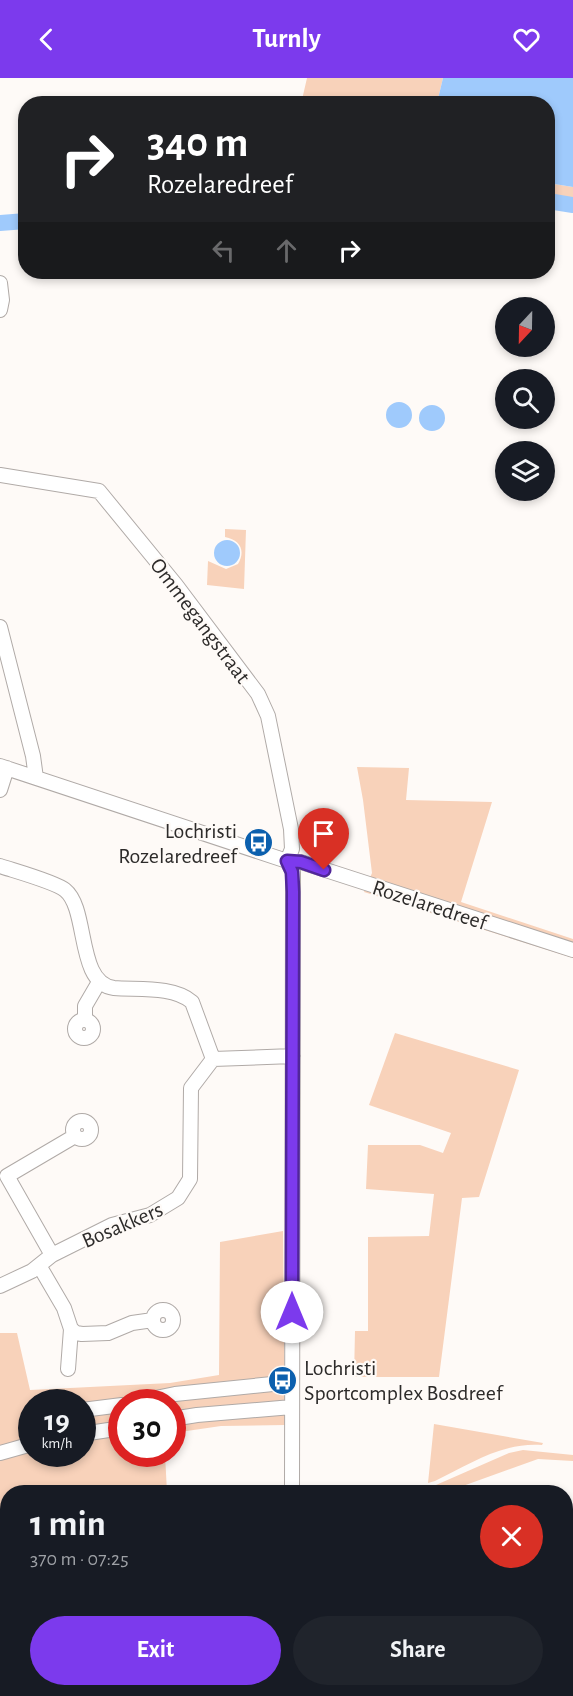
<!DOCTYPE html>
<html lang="en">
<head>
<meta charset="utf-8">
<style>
	:root { --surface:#171b24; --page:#20242c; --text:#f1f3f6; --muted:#9ea1a6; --accent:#7c3aed }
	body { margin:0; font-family:"Alegreya Sans",sans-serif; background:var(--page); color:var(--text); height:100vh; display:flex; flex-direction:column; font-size:22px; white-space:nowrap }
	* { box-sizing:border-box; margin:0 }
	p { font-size:20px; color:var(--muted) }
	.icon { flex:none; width:33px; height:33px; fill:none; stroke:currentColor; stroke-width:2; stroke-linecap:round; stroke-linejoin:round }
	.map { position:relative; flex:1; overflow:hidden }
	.sheet { position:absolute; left:0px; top:1407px; width:573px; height:212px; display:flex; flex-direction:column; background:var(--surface); border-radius:24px 24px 0 0; box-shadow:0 3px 9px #0003 }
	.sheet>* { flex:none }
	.banner { position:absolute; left:18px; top:18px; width:537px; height:183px; border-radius:24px; box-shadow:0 3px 9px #0003; background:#202124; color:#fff; overflow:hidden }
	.needle { width:39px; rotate:202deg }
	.controls { position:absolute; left:495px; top:219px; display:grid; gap:12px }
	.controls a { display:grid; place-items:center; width:60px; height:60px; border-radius:50%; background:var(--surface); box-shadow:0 3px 9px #0003; font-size:30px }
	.speed { position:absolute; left:18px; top:1311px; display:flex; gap:12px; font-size:30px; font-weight:700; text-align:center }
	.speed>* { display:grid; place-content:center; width:78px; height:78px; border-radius:50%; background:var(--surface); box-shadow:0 3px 9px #0003; line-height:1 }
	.speed small { font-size:15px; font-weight:400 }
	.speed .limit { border:9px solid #d22; background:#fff; color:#111 }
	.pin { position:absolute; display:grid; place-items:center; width:51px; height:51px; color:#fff; margin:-62px -26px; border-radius:50% 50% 50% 0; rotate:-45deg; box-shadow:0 0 6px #0007 }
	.pin .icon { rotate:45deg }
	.me { position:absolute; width:66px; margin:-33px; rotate:0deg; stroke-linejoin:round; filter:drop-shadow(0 0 4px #0008) }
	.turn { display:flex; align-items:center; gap:21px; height:126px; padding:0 30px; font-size:27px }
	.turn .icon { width:78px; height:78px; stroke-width:2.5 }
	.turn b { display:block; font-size:42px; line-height:51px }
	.lanes { display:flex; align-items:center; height:57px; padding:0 30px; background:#0003; justify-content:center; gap:30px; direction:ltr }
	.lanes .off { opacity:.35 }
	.round { display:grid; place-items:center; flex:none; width:63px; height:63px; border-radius:32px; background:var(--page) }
	.headline { display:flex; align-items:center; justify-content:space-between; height:102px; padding:0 30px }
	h1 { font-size:36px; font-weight:700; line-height:45px }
	.action { display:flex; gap:12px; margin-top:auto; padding:12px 30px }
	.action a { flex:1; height:69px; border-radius:36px; background:var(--accent); color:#fff; font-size:24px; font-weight:700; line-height:69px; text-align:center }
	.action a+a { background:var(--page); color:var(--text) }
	header { display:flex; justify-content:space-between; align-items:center; height:78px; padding:0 30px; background:var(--accent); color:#fff; font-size:27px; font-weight:700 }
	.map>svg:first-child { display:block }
	.green { fill:#f8d2ba; fill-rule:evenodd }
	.water { fill:#9fcafc }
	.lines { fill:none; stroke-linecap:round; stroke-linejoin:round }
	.river { stroke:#9fcafc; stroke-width:16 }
	.minor-casing { stroke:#b0aaa7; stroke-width:16 }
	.minor { stroke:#fff; stroke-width:14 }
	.route-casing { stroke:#51269a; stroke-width:15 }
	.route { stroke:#7c3aed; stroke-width:10 }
	.labels { text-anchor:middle; stroke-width:4.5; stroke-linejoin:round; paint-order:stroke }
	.street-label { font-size:22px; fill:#2d2b2a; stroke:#fefaf7 }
	.poi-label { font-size:22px; fill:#2d2b2a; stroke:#fefaf7; text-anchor:end }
</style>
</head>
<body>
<header><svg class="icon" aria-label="back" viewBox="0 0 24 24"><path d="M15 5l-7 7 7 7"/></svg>Turnly<svg class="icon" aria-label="heart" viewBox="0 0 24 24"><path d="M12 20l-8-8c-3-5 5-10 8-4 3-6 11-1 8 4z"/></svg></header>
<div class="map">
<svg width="573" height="1618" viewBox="0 0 573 1618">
	<rect width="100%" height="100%" fill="#fefaf7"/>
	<!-- green -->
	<path class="green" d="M307,0H443L437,25L301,26Z
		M548,105L573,109V134L548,130Z
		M225,451L246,452L244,511L207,507L208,483L226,491L238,486C246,472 240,462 225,459Z
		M357,689L409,690L406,722L492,724L461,824L573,861V880L364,814L372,795L363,722Z
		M395,955L519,992L479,1119L462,1120L439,1299H354L355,1253H368V1159L429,1158L434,1116L366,1111L368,1067H420L443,1075L451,1055L369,1027Z
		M283,1153L285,1347L221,1348L173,1355L172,1324H122V1376H165L167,1414H8L7,1505L0,1506V1255H17L30,1312L170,1305L219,1297L220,1164ZM32,1324H82V1376H32Z
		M434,1346L543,1365L542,1367C502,1364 470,1386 435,1403L428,1405Z
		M523,1372L573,1377V1383L538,1381L449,1413V1414H420L509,1375Z"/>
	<!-- water -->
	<path class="water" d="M443,0H573V109L548,105V26L437,25Z
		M386 337a13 13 0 1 1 26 0a13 13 0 1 1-26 0Z
		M419 340a13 13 0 1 1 26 0a13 13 0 1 1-26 0Z
		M214 475a13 13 0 1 1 26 0a13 13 0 1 1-26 0Z"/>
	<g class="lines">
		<!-- river -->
		<path class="river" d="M548,123L573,127
			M0,145L26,143"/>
		<defs>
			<path id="minor" d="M0,205L2,222L0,232
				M0,397L99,413L176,507L258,616L268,638L291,751L292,771L287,783
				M0,549L33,678L36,700
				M0,688L287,783L301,784L573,872
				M0,712L7,690
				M287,783L293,794V814L292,1414
				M0,788C15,793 55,804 65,812C89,831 76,905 114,910C139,912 173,908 192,924L213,981
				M75 951a9 9 0 1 1 18 0a9 9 0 1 1-18 0Z
				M85,942V928L99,904
				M213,981L293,978
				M73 1052a9 9 0 1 1 18 0a9 9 0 1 1-18 0Z
				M52,1177L7,1098L75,1058
				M40,1189L64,1230L71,1251L76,1255L82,1256L108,1255L132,1245L153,1242
				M0,1208L32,1193L52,1177L112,1147L150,1137L178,1120L190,1101L191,1010L213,981
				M153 1242a10 10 0 1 1 20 0a10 10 0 1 1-20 0Z
				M68,1291L71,1251
				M136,1324L175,1316L292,1304
				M82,1332L122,1327
				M172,1341L197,1337L292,1329
				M82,1356L122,1350
				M0,1375L32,1366
				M305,1611L306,1618"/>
		</defs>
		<!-- minor casing -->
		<use href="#minor" class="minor-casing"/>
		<!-- minor -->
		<use href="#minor" class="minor"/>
	</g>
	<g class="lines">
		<defs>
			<path id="route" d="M292,1234L293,814L292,794L287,783L301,784L324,792"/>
		</defs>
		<!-- route casing -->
		<use href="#route" class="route-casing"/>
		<!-- route -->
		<use href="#route" class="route"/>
	</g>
	<!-- icons -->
	<defs>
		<symbol id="bus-disc" viewBox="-11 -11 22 22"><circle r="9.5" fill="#0c60ae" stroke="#fefaf7"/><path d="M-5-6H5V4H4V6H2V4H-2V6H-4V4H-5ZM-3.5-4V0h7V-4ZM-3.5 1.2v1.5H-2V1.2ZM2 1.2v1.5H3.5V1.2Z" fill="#fff"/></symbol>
	</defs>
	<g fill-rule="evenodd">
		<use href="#bus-disc" x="242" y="748" width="33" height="33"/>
		<use href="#bus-disc" x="266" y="1286" width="33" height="33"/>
	</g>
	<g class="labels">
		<!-- street labels -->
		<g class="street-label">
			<text transform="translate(201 542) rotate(53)" y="8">Ommegangstraat</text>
			<text transform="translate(430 826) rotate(18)" y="8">Rozelaredreef</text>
			<text transform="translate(122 1146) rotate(-23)" y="8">Bosakkers</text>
		</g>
		<!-- poi labels -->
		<g class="poi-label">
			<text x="237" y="760">Lochristi<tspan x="237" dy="25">Rozelaredreef</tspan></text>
			<text x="304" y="1297" text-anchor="start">Lochristi<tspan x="304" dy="25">Sportcomplex Bosdreef</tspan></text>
		</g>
	</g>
</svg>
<div class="controls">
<a><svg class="needle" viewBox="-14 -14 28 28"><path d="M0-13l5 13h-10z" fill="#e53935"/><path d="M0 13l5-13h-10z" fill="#9ea1a6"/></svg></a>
<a><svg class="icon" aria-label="search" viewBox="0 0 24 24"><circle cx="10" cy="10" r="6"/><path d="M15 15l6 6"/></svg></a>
<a><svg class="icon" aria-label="layers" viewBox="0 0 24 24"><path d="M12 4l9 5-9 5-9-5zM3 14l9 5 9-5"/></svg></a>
</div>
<div class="speed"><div>19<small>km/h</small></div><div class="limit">30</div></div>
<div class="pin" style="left:324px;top:792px;background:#d93025"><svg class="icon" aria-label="arrive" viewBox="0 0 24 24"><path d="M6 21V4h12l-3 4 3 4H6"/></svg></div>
<svg class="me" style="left:292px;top:1234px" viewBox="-20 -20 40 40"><circle r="19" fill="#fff"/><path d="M0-13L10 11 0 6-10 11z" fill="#7c3aed"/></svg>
<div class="banner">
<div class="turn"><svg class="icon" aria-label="right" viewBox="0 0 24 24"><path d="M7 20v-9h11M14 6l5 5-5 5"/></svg><div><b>340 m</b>Rozelaredreef</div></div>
<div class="lanes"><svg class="icon off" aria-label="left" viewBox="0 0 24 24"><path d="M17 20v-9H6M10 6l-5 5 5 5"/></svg><svg class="icon off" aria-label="ahead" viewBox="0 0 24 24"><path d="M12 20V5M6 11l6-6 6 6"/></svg><svg class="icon" aria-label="right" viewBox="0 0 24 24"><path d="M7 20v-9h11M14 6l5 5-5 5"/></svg></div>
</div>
<section class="sheet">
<div class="headline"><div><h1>1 min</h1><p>370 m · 07:25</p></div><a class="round" style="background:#d93025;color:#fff"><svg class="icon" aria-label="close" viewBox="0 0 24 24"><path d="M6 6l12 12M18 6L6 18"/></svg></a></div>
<div class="action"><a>Exit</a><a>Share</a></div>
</section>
</div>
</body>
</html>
